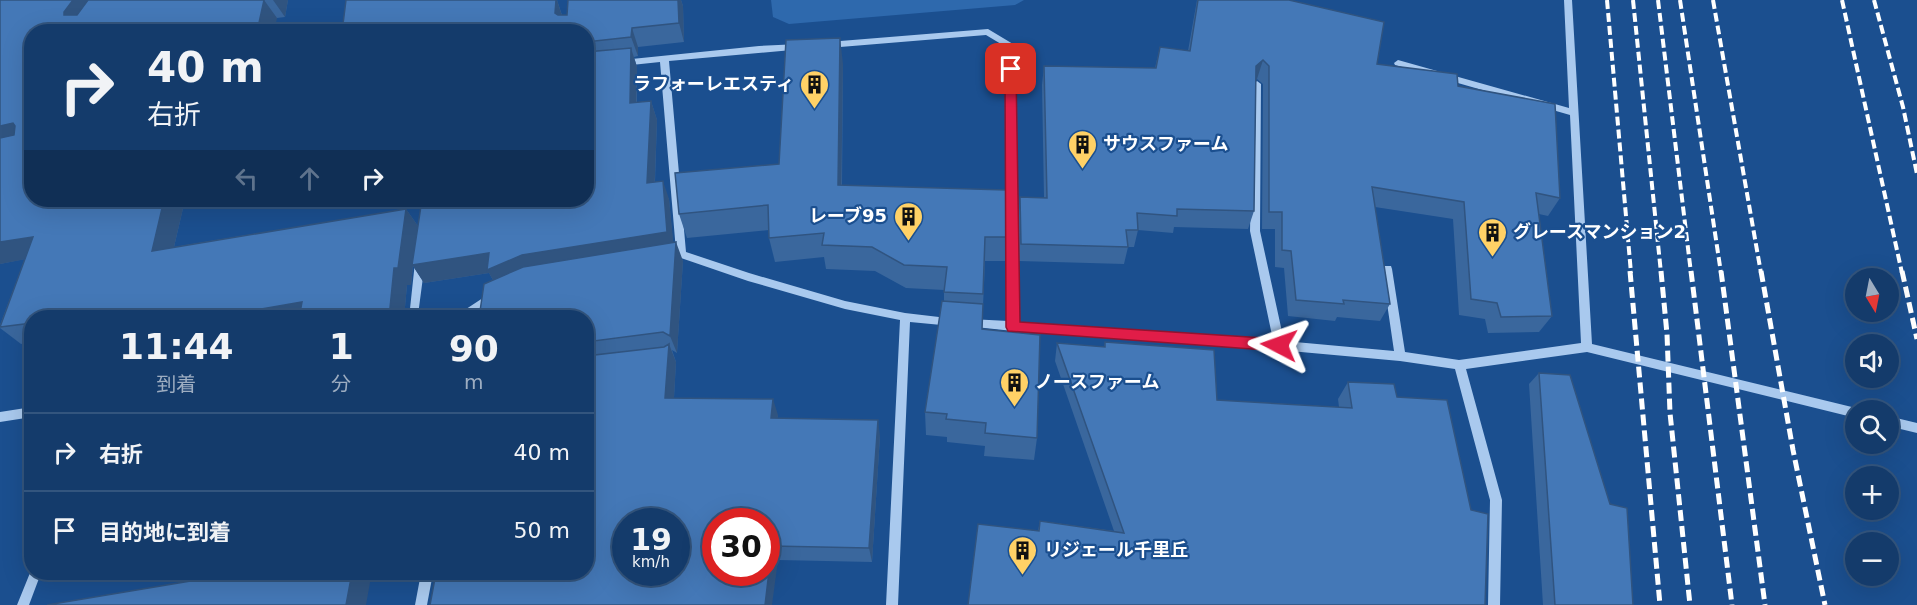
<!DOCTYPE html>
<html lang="ja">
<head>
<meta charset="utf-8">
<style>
	:root { --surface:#143b6b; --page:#1d4271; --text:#f1f3f6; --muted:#9dadc1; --line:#33557e }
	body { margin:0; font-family:"DejaVu Sans","Noto Sans JP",sans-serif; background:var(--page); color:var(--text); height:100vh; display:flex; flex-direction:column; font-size:22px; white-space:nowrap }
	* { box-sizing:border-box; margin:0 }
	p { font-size:20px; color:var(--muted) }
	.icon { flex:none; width:33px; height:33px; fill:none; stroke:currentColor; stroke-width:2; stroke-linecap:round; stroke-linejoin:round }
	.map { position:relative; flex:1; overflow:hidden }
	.sheet { position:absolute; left:24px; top:310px; width:570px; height:270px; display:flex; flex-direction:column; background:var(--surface); border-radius:24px; box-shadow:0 6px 24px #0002,0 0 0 2px var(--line) }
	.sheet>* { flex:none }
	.hud { position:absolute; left:24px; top:24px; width:570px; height:183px; border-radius:24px; box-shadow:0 6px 24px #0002,0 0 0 2px var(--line); background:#143b6b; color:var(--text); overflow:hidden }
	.needle { width:39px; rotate:170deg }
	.buttons { position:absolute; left:1845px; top:268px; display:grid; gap:12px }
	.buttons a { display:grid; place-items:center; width:54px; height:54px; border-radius:50%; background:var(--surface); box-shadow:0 6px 24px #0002,0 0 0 2px var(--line); font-size:30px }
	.speed { position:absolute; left:612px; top:508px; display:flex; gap:12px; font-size:30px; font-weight:700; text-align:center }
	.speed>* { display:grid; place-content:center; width:78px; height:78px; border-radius:50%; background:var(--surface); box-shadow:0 6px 24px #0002,0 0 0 2px var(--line); line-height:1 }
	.speed small { font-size:15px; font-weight:400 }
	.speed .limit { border:9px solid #d22; background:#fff; color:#111 }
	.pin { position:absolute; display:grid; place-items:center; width:51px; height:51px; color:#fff; margin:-26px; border-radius:12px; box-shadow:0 3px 9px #0006 }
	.me { position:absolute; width:66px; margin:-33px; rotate:274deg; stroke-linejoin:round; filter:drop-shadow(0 0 4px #0008) }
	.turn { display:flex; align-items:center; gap:21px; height:126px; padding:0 24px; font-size:27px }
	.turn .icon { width:78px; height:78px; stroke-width:2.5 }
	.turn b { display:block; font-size:42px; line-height:51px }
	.lanes { display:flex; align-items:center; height:57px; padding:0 24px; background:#0003; justify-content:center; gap:30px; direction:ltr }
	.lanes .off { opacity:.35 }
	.eta { display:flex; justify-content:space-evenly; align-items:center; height:102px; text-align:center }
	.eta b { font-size:36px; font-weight:800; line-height:42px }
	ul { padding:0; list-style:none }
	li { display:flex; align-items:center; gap:18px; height:78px; padding:0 24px; border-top:2px solid var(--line) }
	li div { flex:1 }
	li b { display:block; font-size:22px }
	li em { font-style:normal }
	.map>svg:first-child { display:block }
	.green { fill:#2e69ad }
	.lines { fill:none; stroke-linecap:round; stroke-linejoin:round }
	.minor { fill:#a9c9ee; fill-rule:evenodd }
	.rail-far1 { stroke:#fff; stroke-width:4; stroke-dasharray:9 4; stroke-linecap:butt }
	.rail { stroke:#fff; stroke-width:5; stroke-dasharray:11 5; stroke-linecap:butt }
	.wall { fill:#3a679d }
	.shaded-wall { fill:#305480 }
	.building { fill:#4478b7; stroke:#305480; stroke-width:1.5; fill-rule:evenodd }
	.route { fill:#e11d48; stroke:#92132f; stroke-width:1.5 }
	.labels { text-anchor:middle; stroke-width:4.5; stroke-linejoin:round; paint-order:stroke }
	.poi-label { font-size:18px; font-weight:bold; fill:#fff; stroke:#1b4f8f; text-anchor:start }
</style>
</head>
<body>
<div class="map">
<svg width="1917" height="605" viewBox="0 0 1917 605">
	<rect width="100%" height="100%" fill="#1b4f8f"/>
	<!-- green -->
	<path class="green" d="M771,0H1024L1015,5L789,24L773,17Z"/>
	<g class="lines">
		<!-- minor -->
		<path class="minor" d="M1564,0H1572L1592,344L1856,408L1861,411H1856V418L1587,352L1466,369L1502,500L1500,605H1488L1490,500L1455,369L1400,361L1279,350L1013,331L966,326L965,323L966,320L970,319L1008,321L1006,47L986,35L828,48L824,45L828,42L988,29L1013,44L1018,322L1273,340L1250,231L1253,84L1257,81L1261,84L1260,231L1284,341L1394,351L1382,269L1383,266H1391L1392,269L1405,352L1459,360L1581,343L1570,115L1395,65L1394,63L1398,60L1569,108Z
			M800,44L803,45V49L669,61L686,252L749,273L845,301L905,313L956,319L957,322L956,325L952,326L910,322L898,605H886L900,320L845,309L748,281L681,258L668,261L664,260L663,257L664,254L676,251L660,62L622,66L618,63L622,60L759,46Z
			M423,200H433L431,217L426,221L421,217Z
			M420,258L424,259L425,262L418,315L420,318H409L415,262L416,259Z
			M492,292L496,293L497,296L496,299L469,318H456L457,315Z
			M32,407V417L0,422V412Z
			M1888,416L1917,423V433L1888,426Z
			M32,568V573H41L29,605H17Z
			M421,573H433L427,605H415Z"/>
		<!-- rail-far1 -->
		<path class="rail-far1" d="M1607,0L1631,273
			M1633,0L1661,273
			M1658,0L1691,273
			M1680,0L1721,273
			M1713,0L1761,273
			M1842,0L1902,273
			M1874,0L1903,107L1917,174"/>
		<!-- rail -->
		<path class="rail" d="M1630,271L1660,605
			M1661,271L1667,334L1670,413L1690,605
			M1691,271L1732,605
			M1721,271L1765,605
			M1761,271L1793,450L1825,605
			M1902,271L1917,339"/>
	</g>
	<!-- wall -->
	<path class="wall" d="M0,0H288L285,17L277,18L32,200H185L174,247L406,209L418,226L586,200V32H342L557,0L562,15H567L568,0H681L683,6L684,42L638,47V56L634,57L637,67V103L651,101L657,120L655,182L669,199L673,243L683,261L677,353L672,350L676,362L674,398L778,415L777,419L880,436L872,562L778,560L586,573V318L493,280L489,273L424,283L413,266L411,285H407L404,318H32V342L21,344L0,328V325L25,259L0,264Z
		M1197,0H1289L1377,64L1458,86L1560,198L1548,216L1539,214L1552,316L1539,332L1488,333L1485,319L1459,315L1453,219L1375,207L1390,304L1380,321L1337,317L1335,321L1288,316L1284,268L1275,267V229H1262L1263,84L1257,79H1256L1254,211L1248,229L1174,227L1173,233L1138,230L1134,247H1128L1124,264L1019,261V215L1020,197L1044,198L1042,85L1044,66L1155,68L1160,47L1188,51Z
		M843,64L842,185L1007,237L1005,261H985L982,329L1037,438L1034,460L984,456L985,446L947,442V437L926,435L925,412L944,301V290L906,288L875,271L826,269L824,257L775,262L769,238V230L687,238L679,214L779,164Z
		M1105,342L1217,400L1339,407L1338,399L1348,382L1397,397L1485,605L1038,531L1040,521L1114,531L1055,361L1057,343L1104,347Z
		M1539,373L1633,605H1543L1529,384Z"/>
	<!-- shaded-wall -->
	<path class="shaded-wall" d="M73,0H104L80,31L64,15V12Z
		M264,0L277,18L274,32H257Z
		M273,0H288L285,17Z
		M548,0H557L563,19H556Z
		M678,0H681L683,6L684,42L679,23Z
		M632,28L638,47V56L631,37Z
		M840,38L843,64L841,209L838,185Z
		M631,48L637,67L636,122L630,103Z
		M1263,60L1257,79L1251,84L1256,66Z
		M651,101L657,120L654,201L647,183Z
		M13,123L32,142L0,149V126Z
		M663,181L669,199L674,249L497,287L489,273L424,283L413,266L411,285H407L404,318H389L394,268L406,209L418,226Z
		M164,200H185L169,268L152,251Z
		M33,237L53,254L0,264V242Z
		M676,242L683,261L677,353L670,336Z
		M302,302L317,318H210Z
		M669,344L676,362L673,414L665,398Z
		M773,399L778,415L775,435L771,418Z
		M878,420L880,436L872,562L869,548Z
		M772,546L778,560L772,605H765Z
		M352,573H366L371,577L366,605H346Z"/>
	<!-- building -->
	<path class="building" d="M0,0H73L64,12V15H77L88,0H264L257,32H32V200H164L152,251L406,209L398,268H394L389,318H299L302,302L210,318H32V323L0,327L33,237L0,242V138L14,135L15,126L13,123L0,126Z
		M346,0H556L555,13L558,15H567L568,0H678L679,23L632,28L631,37L586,42V32H342Z
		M1198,0H1289L1384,22L1377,64L1457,74L1458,86L1555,104L1560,198L1536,193L1552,316L1501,317L1497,303L1471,299L1464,202L1372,187L1390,304L1343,300L1344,304L1296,300L1291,251L1282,250V212H1269V66L1263,60L1256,66L1254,211L1177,209V216L1137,213L1138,230H1126L1128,247L1021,244L1020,197L1047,198L1044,66L1156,68L1160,47L1190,51Z
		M840,38L838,185L1006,190L1007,237H985L983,294L944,292L947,267L904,265L872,247L822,245L824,233L769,238L768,205L679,214L675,173L779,164L786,40Z
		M631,48L630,103L651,101L647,183L663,181L667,232L522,255L487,270L489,253L412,265L421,206L442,202V200H586V52Z
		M676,242L670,336L663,332L586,342V318H479L484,284L523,267Z
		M942,301L983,304L982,329L1040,335L1037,438L985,433L986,423L946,419L947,414L925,412Z
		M1105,342L1214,350L1217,400L1352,408L1348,382L1394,384L1397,397L1447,400L1471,510L1488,514L1485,605H968L978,524L1039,531L1040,521L1124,533L1057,343L1105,347Z
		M669,344L665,398L773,399L771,418L878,420L869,548L772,546L765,605H430L436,573H586V356L664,347ZM626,522H676V573H626ZM716,522H766V573H716Z
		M1539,373L1570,375L1610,504L1627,508L1633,605H1555Z
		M224,573H352L346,605H47L208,578V575Z"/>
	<!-- route -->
	<path class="route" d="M1011,65L1016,69L1020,322L1279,339L1284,341L1286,345L1284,349L1279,351L1008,331L1006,327L1005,69Z"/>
	<!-- icons -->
	<defs>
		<symbol id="building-pin" viewBox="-11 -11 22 30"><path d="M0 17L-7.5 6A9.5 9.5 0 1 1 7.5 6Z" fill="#ffd166" stroke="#1b4f8f"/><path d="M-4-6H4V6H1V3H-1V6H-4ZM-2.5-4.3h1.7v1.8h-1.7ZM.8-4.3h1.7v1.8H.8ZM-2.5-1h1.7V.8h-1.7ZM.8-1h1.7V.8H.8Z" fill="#111"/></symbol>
	</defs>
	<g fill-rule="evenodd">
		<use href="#building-pin" x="798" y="68" width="33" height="45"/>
		<use href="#building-pin" x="1066" y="128" width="33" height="45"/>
		<use href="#building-pin" x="892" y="200" width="33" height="45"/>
		<use href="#building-pin" x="1476" y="216" width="33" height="45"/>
		<use href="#building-pin" x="998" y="366" width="33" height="45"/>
		<use href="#building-pin" x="1006" y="534" width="33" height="45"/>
	</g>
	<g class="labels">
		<!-- poi labels -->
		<g class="poi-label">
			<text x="794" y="90" text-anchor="end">ラフォーレエスティ</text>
			<text x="1103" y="150">サウスファーム</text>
			<text x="887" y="222" text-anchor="end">レーブ95</text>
			<text x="1513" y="238">グレースマンション2</text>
			<text x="1035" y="388">ノースファーム</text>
			<text x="1044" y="556">リジェール千里丘</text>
		</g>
	</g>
</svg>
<div class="buttons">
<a><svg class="needle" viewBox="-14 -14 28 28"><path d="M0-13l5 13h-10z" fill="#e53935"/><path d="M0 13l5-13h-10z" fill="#9dadc1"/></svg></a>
<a><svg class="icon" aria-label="sound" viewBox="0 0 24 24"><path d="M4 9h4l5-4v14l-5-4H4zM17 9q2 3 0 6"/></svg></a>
<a><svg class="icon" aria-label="search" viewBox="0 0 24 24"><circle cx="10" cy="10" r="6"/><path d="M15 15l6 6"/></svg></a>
<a>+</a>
<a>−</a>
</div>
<div class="speed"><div>19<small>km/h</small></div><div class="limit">30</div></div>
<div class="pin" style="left:1011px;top:69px;background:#d93025"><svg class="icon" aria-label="arrive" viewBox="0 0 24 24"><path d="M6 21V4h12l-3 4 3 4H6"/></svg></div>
<svg class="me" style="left:1279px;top:345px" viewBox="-20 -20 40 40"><path d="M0-17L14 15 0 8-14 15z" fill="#e11d48" stroke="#fff" stroke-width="4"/></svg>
<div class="hud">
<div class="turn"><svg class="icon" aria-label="right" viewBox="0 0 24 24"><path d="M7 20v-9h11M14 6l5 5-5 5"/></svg><div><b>40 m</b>右折</div></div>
<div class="lanes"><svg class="icon off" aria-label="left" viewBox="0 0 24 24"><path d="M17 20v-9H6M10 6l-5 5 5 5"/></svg><svg class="icon off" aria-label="ahead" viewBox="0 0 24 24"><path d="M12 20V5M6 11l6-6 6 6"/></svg><svg class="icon" aria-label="right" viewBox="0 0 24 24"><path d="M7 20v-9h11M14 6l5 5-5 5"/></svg></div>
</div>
<section class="sheet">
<div class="eta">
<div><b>11:44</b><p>到着</p></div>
<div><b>1</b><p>分</p></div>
<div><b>90</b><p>m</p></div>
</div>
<ul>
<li><svg class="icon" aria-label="right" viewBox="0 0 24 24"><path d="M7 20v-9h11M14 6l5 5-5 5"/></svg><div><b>右折</b></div><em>40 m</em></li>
<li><svg class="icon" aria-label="arrive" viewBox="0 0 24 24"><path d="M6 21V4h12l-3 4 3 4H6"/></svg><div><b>目的地に到着</b></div><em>50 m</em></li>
</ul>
</section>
</div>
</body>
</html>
